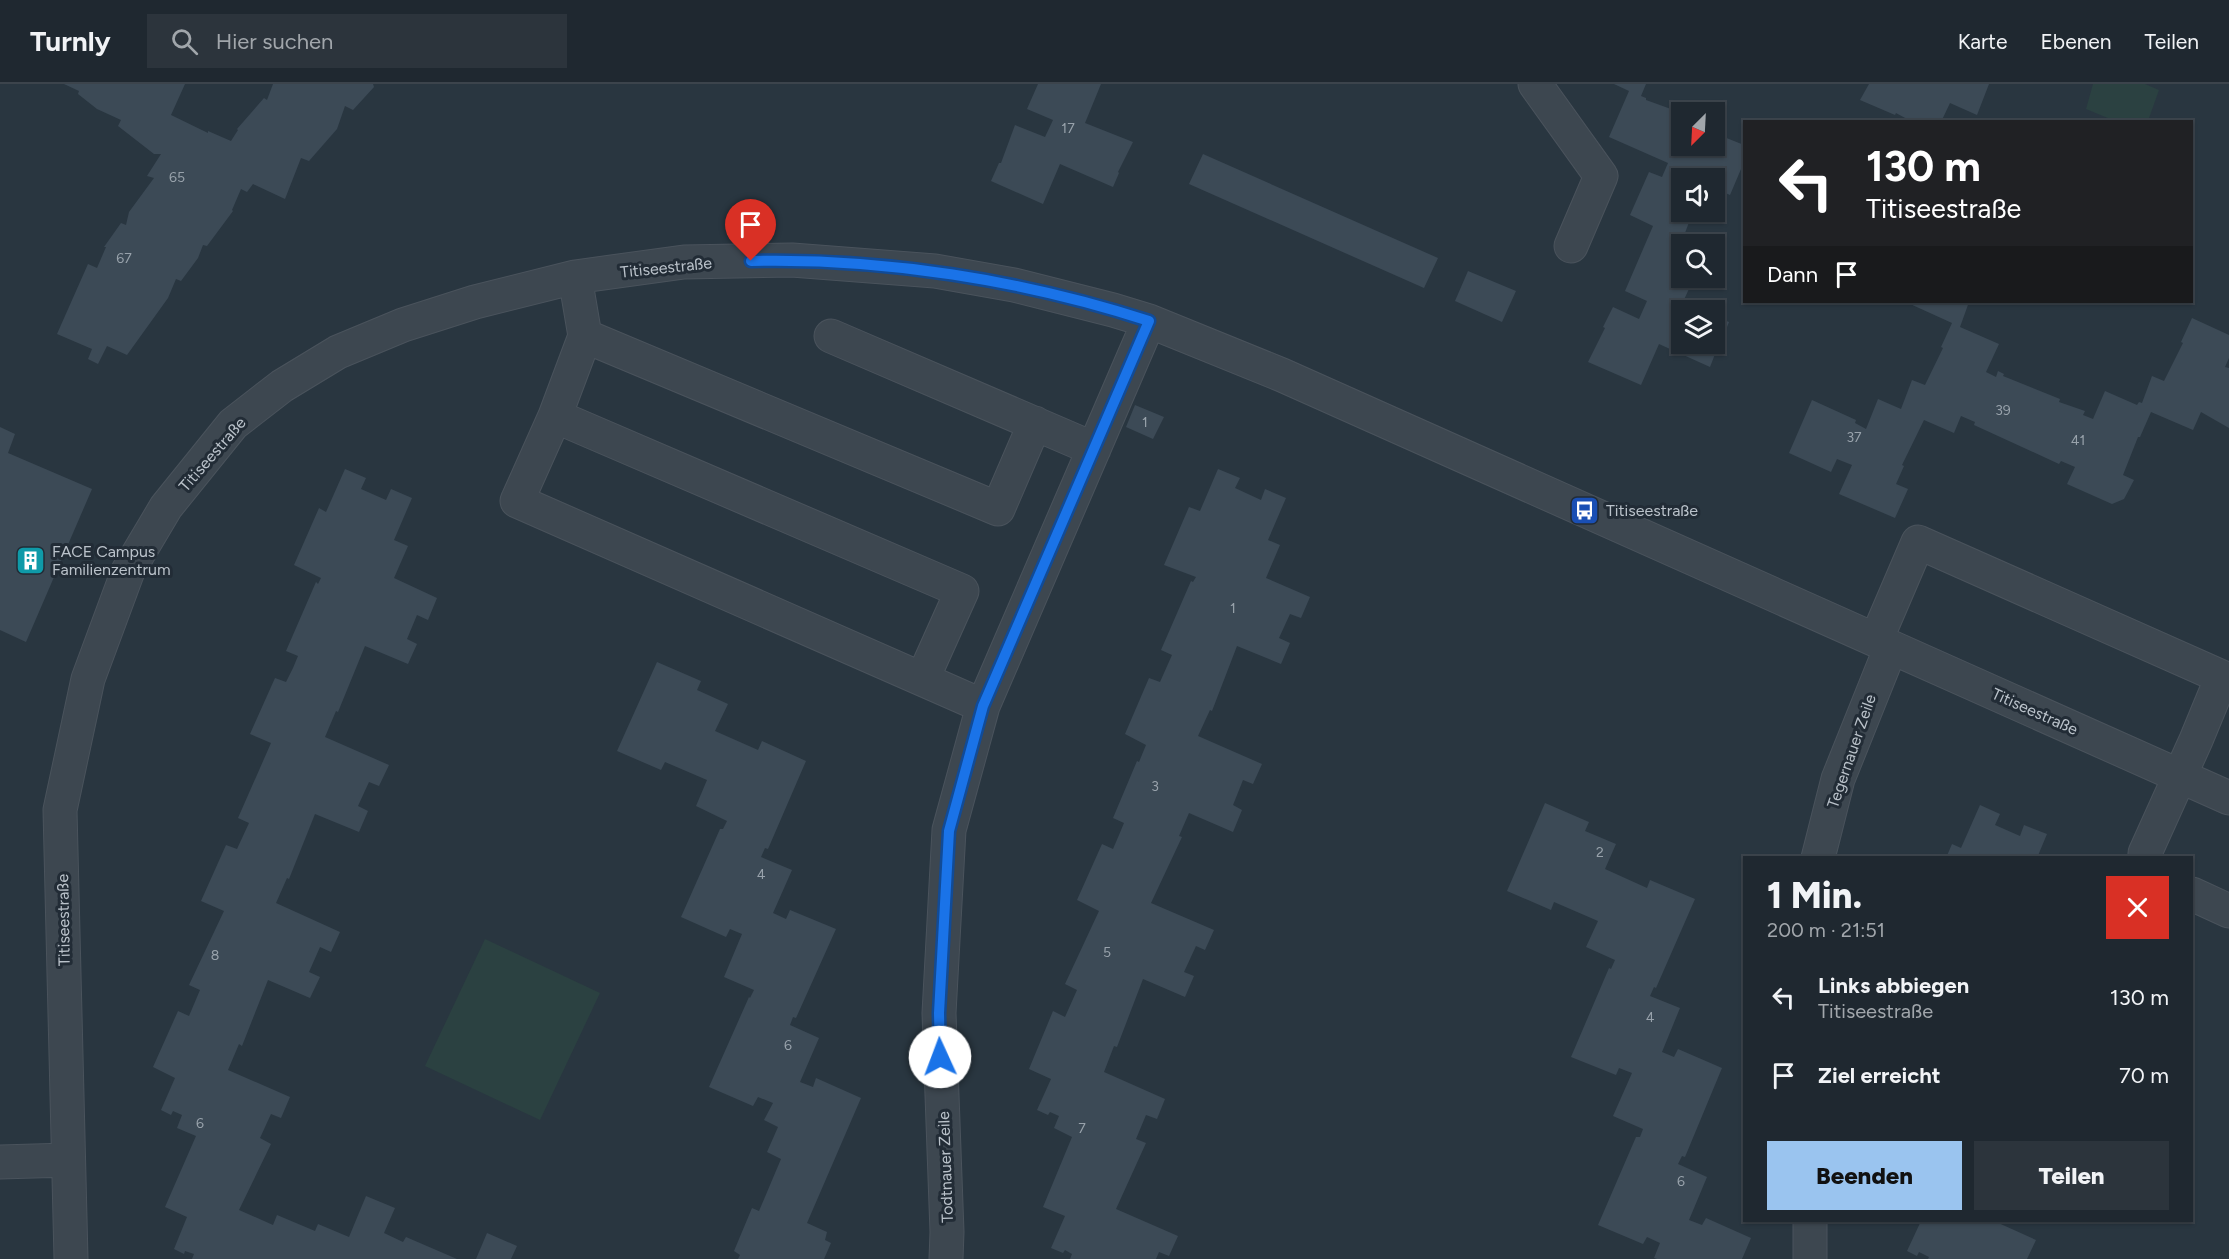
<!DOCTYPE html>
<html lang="de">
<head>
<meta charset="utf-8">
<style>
	:root { --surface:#1f2830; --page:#2c343c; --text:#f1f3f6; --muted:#a1a6ab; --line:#3c444c; --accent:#9ac4ef }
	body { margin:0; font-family:Figtree,sans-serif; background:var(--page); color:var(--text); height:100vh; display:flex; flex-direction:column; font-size:22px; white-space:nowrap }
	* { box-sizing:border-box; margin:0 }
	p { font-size:20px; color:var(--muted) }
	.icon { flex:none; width:33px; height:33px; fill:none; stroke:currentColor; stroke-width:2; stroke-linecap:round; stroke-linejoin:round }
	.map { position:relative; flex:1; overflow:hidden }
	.drawer { position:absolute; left:1743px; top:772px; width:450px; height:366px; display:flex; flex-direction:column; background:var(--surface); border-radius:0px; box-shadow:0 2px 4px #0004,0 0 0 2px var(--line) }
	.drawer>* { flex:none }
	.hud { position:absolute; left:1743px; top:36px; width:450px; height:183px; border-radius:0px; box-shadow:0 2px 4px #0004,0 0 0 2px var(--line); background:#202124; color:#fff; overflow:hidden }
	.needle { width:39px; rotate:204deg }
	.controls { position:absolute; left:1671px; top:18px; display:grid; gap:12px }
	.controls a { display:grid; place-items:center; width:54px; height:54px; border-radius:0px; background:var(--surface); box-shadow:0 2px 4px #0004,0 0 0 2px var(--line); font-size:30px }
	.pin { position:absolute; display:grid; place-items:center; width:51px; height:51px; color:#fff; margin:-62px -26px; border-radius:50% 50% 50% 0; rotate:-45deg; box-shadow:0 0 6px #0007 }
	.pin .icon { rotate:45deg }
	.me { position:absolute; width:66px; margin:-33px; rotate:358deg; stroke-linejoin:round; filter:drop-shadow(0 0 4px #0008) }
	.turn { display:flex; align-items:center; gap:21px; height:126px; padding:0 24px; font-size:27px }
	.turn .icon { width:78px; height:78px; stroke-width:2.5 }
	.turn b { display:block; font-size:42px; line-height:51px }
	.then { display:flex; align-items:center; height:57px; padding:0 24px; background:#0003; gap:12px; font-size:22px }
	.round { display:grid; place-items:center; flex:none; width:63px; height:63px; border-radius:0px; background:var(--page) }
	.head { display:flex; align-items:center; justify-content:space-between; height:102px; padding:0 24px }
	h1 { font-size:36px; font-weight:800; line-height:45px }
	.action { display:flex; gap:12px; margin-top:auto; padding:12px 24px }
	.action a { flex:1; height:69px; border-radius:0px; background:var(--accent); color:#111; font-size:24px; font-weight:800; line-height:69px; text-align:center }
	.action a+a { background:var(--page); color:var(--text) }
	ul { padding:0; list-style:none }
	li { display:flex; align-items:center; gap:18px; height:78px; padding:0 24px }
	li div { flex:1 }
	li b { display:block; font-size:22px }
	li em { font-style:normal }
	header { display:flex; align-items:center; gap:36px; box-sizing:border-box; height:84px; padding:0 30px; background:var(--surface); border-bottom:2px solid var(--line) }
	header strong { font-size:28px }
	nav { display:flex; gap:33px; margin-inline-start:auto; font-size:21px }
	.search { width:420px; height:54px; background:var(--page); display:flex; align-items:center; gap:15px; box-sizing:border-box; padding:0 21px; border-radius:0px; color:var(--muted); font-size:22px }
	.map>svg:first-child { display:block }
	.green { fill:#2b4141 }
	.building { fill:#3c4a56 }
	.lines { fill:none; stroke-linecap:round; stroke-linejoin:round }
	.minor-casing { stroke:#4a535c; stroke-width:35 }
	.minor { stroke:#3d4750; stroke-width:33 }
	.route-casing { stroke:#114b97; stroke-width:15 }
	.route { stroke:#1a73e8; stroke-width:10 }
	.labels { text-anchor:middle; stroke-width:6; stroke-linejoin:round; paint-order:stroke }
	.number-label { font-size:14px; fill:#98a2ab }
	.street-label { font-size:16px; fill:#bac2ca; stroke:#222c36 }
	.poi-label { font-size:16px; fill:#bac2ca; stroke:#222c36; text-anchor:start }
</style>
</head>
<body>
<header>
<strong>Turnly</strong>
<div class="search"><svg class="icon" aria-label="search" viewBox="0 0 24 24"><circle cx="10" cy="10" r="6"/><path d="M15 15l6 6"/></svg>Hier suchen</div>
<nav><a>Karte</a><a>Ebenen</a><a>Teilen</a></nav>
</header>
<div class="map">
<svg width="2229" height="1175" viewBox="0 0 2229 1175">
	<rect width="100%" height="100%" fill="#293640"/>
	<!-- green -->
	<path class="green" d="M2093,0H2145L2159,6L2148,37H2115L2086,25Z
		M485,855L600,909L540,1036L425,982Z"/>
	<!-- building -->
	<path class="building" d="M64,0H185L171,31L208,49V47L231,57L238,46L237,45L264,14L267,16L273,0H373L374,3L353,26L345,22L337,45L309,77L301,74L285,115L253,100L247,108L241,105L232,126L233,127L207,162L203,161L198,174L181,197L176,195L168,214L127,271L107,262L98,280L88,275L92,265L57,250L88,180L97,184L106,163H104L121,139L126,141L129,128L154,94L147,92L161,70H154L118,42L121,36L97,25L78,10L79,7Z
		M1038,0H1101L1085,39L1133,58L1118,88L1119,89L1113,103L1060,80L1043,120L991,97L999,79H1001L1015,41L1045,53L1053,36L1027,25Z
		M1614,0H1646L1641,12L1646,14V16L1682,29V62H1714V49L1744,61V78L1730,111L1714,104V94H1682V128H1693L1683,154L1697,160H1682V194H1694L1682,220L1703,226H1682V260H1714V232L1729,238L1727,243L1726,242L1710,283L1659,260L1641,301L1588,278L1605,244L1603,243L1613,223L1639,235L1647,217L1625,207L1653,142L1630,131L1649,88L1662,93L1668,79L1609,53L1629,7Z
		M1869,0H1989L1977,31L1950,19L1941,38H1906L1907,35L1896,29L1895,31L1860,16Z
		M1203,70L1438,174L1424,204L1189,100Z
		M1468,187L1516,207L1502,238L1455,217Z
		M1909,218H1969L1960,243L1999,260L1986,288L1996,293L1998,287L2004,290L2003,292L2060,315L2059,318L2085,327L2083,331L2093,335L2105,307L2137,321L2139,318L2142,319L2152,292L2164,297L2183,259L2181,258L2192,234L2229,251V274L2225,283L2229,284V344L2201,328L2193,346L2151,328L2140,353H2138L2123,391L2134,396L2124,415L2112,420L2067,400L2075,383L2061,377L2059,380L1974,341L1975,338L1961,332L1954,349L1924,336L1902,381L1904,382L1896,400L1908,405L1895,434L1839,410L1852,381L1837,375L1831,388L1789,369L1812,316L1856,336L1855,339L1866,345L1878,315L1901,325L1912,296L1925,301L1943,264L1941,263L1952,239L1908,219Z
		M1135,321L1164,333L1153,355L1126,343Z
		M0,343L15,350L8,369L92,405L26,558L0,546Z
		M345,385L366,394L361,405L386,416L391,405L412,414L394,456L408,462L394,494L437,514L428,536L417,531L407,555L417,560L408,580L365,562L338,628L336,627L325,653L389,681L379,702L369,698L358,722L368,727L359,748L315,730L289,795L287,794L276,819L340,848L331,868L320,863L309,888L320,893L310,914L268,896L242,962L239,960L228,986L290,1013L281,1034L271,1030L260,1054L271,1060L239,1126L273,1141L277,1131L315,1147L318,1140L349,1153L366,1112L395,1124L384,1149L403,1158L406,1153L457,1175H192L194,1170L185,1167L184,1170L174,1165L187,1133L165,1123L196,1052L177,1044L182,1031L173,1027L171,1031L161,1026L175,994L153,983L178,927L189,932L200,906L189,901L224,827L201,817L226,761L237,765L249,739L238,734L271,659L250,650L275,594L286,598L293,584L298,572L286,567L316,498L318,500L321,494L294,481L319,424L326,428Z
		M1218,385L1240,394L1235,404L1261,416L1265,405L1286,414L1268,456L1280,461L1266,494L1310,513L1301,534L1290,530L1279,554L1290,559L1281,580L1237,562L1212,627L1210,626L1198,652L1262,680L1253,700L1243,696L1233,721L1242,726L1233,748L1189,729L1179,752L1182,753L1151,819L1214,846L1205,866L1196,862L1184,888L1194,892L1185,913L1143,895L1117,963L1114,962L1104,988L1165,1015L1157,1035L1146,1031L1136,1055L1146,1059L1116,1125L1178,1152L1169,1172L1159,1168L1156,1175H1070L1072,1170L1065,1166L1063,1169L1051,1164L1065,1132L1043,1123L1072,1053L1054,1044L1059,1032L1050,1028L1048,1031L1037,1026L1051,995L1029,985L1053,927L1065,933L1077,906L1065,900L1099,827L1077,816L1102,760L1113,765L1119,751L1124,739L1113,734L1137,677L1139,678L1146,661L1125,650L1149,594L1160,598L1172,571L1161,566L1191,497L1193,498L1196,493L1164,481L1189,423L1200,427Z
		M657,578L701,597L697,606L728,620L715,647L758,666L762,657L806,677L768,765L765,764L761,773L792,786L773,829L786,835L790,826L836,845L796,934L793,933L790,941L819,954L800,998L813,1003L816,994L861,1014L807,1139L827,1148L825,1156L831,1159L824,1175H738L740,1171L734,1167L752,1124L759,1127L781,1075L767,1068L778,1043L764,1036L773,1019L758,1013L753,1022L709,1003L749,913L750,914L754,906L724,893L742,850L730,845L726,853L681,833L720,745H723L727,737L696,722L707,696L665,678L661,686L617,667Z
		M1545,719L1589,738L1585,747L1616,760L1605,785L1647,804L1650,796L1695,815L1656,904L1654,903L1650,912L1680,924L1662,968L1674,973L1678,965L1722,984L1685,1073L1682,1072L1678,1080L1707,1093L1689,1136L1702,1141L1706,1134L1751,1154L1742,1175H1657L1654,1174L1660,1159L1647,1153L1643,1160L1598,1141L1636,1053H1640L1643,1045L1613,1032L1632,989L1619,984L1616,991L1571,973L1609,884L1611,885L1615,876L1586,863L1598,837L1554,818L1551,826L1507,807Z
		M1980,721L2000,730L1995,741L2020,752L2024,741L2047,750L2037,774H1946L1952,760L1961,764Z
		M1921,1137H1994L2036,1156L2027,1175H1928L1929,1173L1919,1168L1917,1172L1907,1167Z
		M487,1149L517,1162L511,1175H476Z"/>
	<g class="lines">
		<defs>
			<path id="minor" d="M1535,0L1601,92L1571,162
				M575,193L585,252L555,332L517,417L983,622
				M585,252L998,425L1035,339
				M831,252L1094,365
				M555,332L962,507L923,594
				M1876,556L1918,458L2222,593L2196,656L2145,769V774
				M1818,774L1838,695L1891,563
				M2192,810L2229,827
				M0,1078L68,1076
				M71,1175L60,726L88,595L128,487L166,423L233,340L282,302L338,268L403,241L475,218L575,193L684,178L792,176L935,187L1014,201L1113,226L1149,237L1282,291L2229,714
				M946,1175L947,1148L939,929L949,746L983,622L1149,237
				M1810,1175V1137"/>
		</defs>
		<!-- minor casing -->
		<use href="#minor" class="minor-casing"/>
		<!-- minor -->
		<use href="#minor" class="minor"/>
	</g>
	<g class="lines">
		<defs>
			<path id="route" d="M751,177C884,174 1023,196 1149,237L983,622L949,747L939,929L940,973"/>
		</defs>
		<!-- route casing -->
		<use href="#route" class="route-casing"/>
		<!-- route -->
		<use href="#route" class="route"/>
	</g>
	<!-- icons -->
	<defs>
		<symbol id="bus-square" viewBox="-11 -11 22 22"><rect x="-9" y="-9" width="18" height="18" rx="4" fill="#1a4fb4" stroke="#222c36"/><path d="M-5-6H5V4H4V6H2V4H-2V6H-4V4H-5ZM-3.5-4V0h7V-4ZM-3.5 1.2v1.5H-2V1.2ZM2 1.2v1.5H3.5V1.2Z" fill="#fff"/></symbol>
		<symbol id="building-square" viewBox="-11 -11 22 22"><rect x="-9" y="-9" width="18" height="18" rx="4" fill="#0f9aa8" stroke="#222c36"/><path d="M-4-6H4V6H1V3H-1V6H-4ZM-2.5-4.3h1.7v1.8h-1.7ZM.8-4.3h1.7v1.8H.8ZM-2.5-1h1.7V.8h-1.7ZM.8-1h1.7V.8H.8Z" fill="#fff"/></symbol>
	</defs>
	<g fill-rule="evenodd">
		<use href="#bus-square" x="1568" y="410" width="33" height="33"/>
		<use href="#building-square" x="14" y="460" width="33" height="33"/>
	</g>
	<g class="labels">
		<!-- number labels -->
		<g class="number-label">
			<text x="1068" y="49">17</text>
			<text x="177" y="98">65</text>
			<text x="124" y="179">67</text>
			<text x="2003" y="331">39</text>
			<text x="1145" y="343">1</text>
			<text x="1854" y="358">37</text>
			<text x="2078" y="361">41</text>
			<text x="1233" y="529">1</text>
			<text x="1155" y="707">3</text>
			<text x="1600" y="773">2</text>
			<text x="761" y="795">4</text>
			<text x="1107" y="873">5</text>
			<text x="215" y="876">8</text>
			<text x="1650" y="938">4</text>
			<text x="788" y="966">6</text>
			<text x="200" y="1044">6</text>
			<text x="1082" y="1049">7</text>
			<text x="1681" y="1102">6</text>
		</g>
		<!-- street labels -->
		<g class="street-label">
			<text transform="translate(666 183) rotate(-6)" y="6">Titiseestraße</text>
			<text transform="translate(212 370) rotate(-49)" y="6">Titiseestraße</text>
			<text transform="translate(2035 627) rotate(24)" y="6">Titiseestraße</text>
			<text transform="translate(1851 667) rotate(-71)" y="6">Tegernauer Zeile</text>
			<text transform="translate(63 836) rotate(-91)" y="6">Titiseestraße</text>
			<text transform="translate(945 1083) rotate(-92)" y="6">Todtnauer Zeile</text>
		</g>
		<!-- poi labels -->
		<g class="poi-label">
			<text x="1606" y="432">Titiseestraße</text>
			<text x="52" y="473">FACE Campus<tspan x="52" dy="18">Familienzentrum</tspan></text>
		</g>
	</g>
</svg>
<div class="controls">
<a><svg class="needle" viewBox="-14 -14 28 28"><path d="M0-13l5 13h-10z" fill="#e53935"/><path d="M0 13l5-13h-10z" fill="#a1a6ab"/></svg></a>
<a><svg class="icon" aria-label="sound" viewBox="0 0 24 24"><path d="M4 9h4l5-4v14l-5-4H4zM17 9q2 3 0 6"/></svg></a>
<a><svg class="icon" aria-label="search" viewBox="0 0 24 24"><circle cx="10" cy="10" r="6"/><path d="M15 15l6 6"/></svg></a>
<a><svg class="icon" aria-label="layers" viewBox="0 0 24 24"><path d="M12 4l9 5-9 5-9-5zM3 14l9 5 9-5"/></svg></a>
</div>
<div class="pin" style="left:751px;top:177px;background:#d93025"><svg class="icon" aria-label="arrive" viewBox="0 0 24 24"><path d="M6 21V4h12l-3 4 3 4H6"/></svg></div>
<svg class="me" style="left:940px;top:973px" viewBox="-20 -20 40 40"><circle r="19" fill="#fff"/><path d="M0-13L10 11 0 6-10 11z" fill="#1a73e8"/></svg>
<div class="hud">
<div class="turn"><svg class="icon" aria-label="left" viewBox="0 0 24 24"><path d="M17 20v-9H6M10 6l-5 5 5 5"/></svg><div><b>130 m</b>Titiseestraße</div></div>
<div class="then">Dann<svg class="icon" aria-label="arrive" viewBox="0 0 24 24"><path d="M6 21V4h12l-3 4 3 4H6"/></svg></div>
</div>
<section class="drawer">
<div class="head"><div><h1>1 Min.</h1><p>200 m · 21:51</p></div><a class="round" style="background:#d93025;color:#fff"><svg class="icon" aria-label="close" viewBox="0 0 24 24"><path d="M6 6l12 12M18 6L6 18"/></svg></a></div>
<ul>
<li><svg class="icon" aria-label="left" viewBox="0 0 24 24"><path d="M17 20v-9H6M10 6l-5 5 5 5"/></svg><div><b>Links abbiegen</b><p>Titiseestraße</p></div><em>130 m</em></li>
<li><svg class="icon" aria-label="arrive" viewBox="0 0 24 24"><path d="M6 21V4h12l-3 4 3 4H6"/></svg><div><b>Ziel erreicht</b></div><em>70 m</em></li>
</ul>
<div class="action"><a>Beenden</a><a>Teilen</a></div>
</section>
</div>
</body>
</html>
